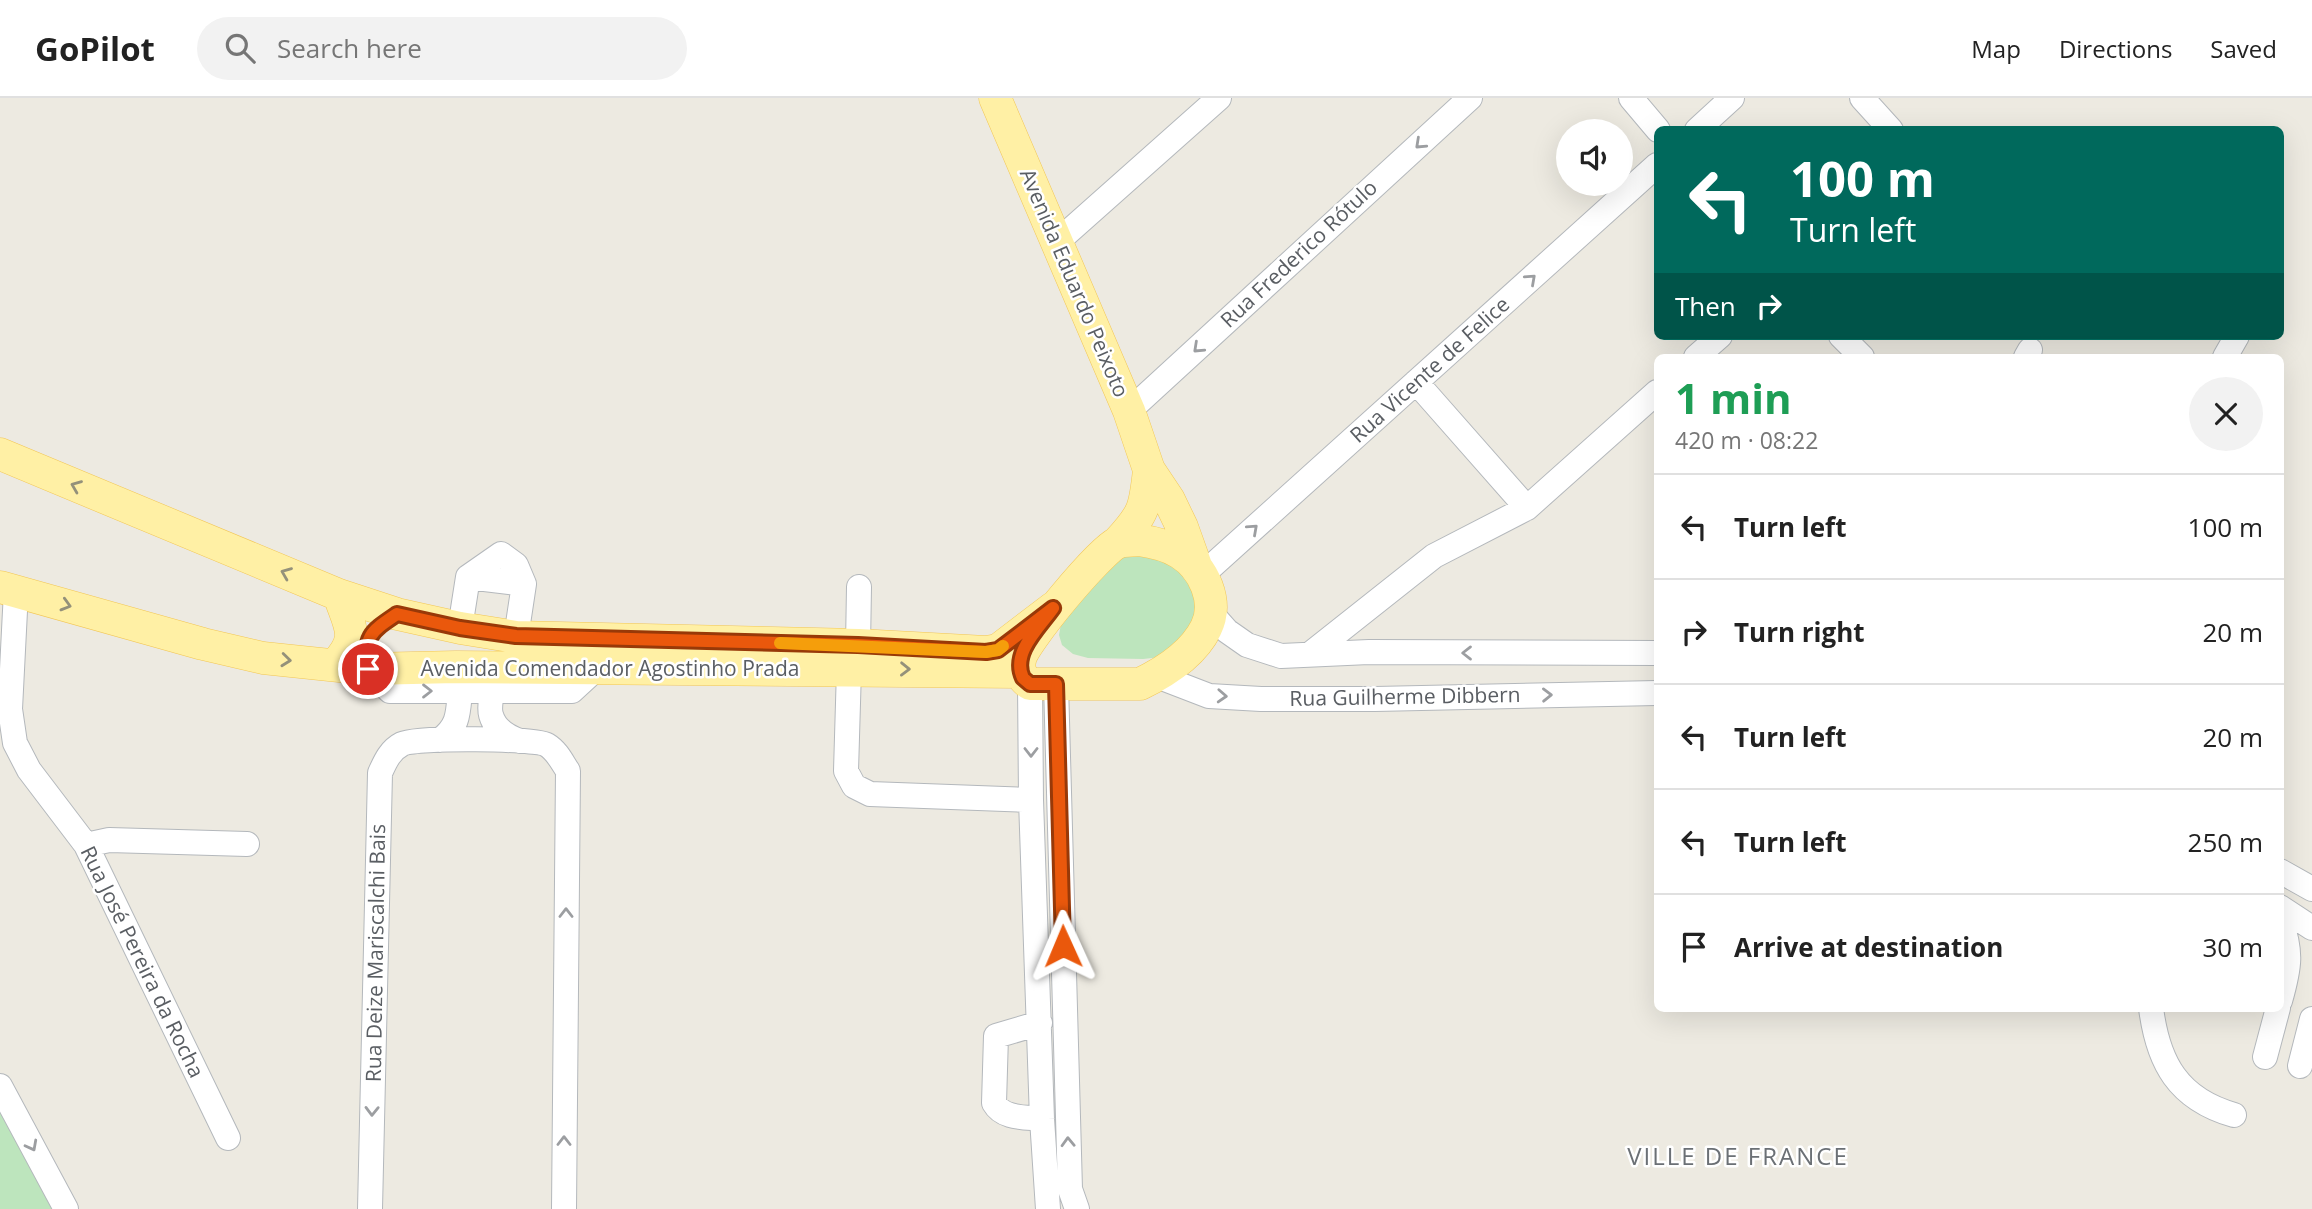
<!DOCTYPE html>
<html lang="en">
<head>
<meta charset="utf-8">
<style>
	:root { --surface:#fff; --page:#f2f2f2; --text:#222; --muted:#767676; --line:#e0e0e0 }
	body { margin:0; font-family:"Open Sans",sans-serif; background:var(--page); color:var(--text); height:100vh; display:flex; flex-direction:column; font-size:26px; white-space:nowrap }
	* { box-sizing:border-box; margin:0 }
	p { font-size:23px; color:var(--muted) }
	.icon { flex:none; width:38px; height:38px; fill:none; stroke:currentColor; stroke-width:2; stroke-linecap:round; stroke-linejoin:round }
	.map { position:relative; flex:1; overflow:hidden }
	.sheet { position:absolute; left:1654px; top:256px; width:630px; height:658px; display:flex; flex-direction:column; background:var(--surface); border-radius:10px; box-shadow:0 7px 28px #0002 }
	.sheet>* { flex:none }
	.banner { position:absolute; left:1654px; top:28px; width:630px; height:214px; border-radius:10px; box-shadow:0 7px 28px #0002; background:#00695c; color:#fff; overflow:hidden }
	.buttons { position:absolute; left:1556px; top:21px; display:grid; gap:14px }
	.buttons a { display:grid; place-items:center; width:77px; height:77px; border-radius:50%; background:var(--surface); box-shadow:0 7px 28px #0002; font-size:35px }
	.pin { position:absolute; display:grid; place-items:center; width:60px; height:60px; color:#fff; margin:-30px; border:4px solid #fff; border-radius:50%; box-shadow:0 2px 7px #0007 }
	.me { position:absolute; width:77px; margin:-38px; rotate:359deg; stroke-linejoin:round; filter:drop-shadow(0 0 5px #0008) }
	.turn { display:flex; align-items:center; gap:24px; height:147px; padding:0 21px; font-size:32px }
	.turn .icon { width:91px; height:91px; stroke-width:2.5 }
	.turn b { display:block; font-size:49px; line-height:60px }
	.then { display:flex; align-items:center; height:66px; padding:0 21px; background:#0003; gap:14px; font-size:26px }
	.round { display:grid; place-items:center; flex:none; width:74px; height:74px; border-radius:37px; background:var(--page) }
	.summary { display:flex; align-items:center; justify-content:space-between; height:119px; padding:0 21px }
	h1 { font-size:42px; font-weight:700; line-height:52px; color:#1e9e55 }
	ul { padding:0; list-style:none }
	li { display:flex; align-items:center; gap:21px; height:105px; padding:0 21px; border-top:2px solid var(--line) }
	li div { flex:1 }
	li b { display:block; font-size:26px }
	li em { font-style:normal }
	header { display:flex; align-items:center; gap:42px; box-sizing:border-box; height:98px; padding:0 35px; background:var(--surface); border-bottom:2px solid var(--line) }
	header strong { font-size:33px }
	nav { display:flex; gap:38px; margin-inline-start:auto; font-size:24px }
	.search { width:490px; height:63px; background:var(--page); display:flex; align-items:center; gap:18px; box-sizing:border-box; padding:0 24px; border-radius:38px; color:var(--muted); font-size:26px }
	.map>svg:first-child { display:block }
	.green { fill:#bde5bd }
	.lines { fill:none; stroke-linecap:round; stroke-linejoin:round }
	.minor-casing { stroke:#b4b8bc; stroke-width:26 }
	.major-casing { stroke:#f2c656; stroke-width:33 }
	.minor { stroke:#fff; stroke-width:24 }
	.major { stroke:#fff0a5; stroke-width:32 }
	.oneway { stroke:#9c9ea1 }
	.oneway2 { stroke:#94917a }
	.route-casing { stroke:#983908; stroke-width:18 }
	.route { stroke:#ea580c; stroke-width:12 }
	.slow { stroke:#f59e0b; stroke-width:12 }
	.labels { text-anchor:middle; stroke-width:5; stroke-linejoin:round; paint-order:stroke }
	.street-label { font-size:21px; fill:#5a5e63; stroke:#fff }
	.quarter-label { font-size:24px; letter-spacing:2px; fill:#6b7075; stroke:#fff }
</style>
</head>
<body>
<header>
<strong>GoPilot</strong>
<div class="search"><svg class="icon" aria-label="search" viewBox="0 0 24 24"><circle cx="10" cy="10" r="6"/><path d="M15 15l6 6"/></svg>Search here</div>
<nav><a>Map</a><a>Directions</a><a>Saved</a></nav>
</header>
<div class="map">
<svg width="2312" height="1111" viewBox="0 0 2312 1111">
	<rect width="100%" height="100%" fill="#edeae1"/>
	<!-- green -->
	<path class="green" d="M1139,456L1157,459L1174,467L1187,480L1197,502L1193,527L1161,559L1143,561L1088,560L1073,556L1062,547L1059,537L1061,526L1067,514L1122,458Z
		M0,1000L69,1111H0Z"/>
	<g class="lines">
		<defs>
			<path id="minor" d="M1631,0L1658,32
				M1862,0L1891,32
				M1697,32L1732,0
				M1057,144L1219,0
				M1841,238L1862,259
				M1696,259L1720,238
				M2026,259L2030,252
				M2225,259L2237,238
				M1416,284L1527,410
				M1129,313L1470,0
				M1202,477L1657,67
				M468,479L524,486
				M16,493L10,611L15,645L29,672L86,747L228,1040
				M1211,515L1227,533L1247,547L1281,558L1369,554L1657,555
				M460,530L468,479L501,456L516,467L524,486L516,539
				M858,547L859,489
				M1309,557L1434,458L1527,410L1657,294
				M368,571L390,593H572L597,570
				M849,571L846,673L854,688L870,696L1031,702
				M1157,578L1209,598L1261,601H1375L1657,595
				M1030,586L1031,702L1042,1021L1048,1111
				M1056,586L1070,1091L1077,1111
				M492,593C491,600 489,611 491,617C495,631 508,639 520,643
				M440,642C459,628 458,615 460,593
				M86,747L109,742L247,746
				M2280,773L2312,791
				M2280,809L2312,830
				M2280,820C2292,854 2290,868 2280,903
				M2151,910C2158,965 2178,1001 2234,1017
				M1040,925L996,938L994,1005C1003,1021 1025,1019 1042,1021
				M2265,959L2278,910
				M2300,968L2312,921
				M0,988L66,1111
				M370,1111L380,675C385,664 390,652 402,646C416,639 535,640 547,647C557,653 562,664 568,673L564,1111"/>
			<path id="major" d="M995,0L1129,313L1149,372L1169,402L1182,429L1197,471
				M0,356L339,497L397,516L460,530L516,539L858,547L986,554L998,552L1053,510
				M1139,442C1153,444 1167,447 1180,455C1204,470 1219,504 1206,530C1193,556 1165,574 1140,586H1030C1022,580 1018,573 1020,562C1023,544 1100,453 1117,445C1123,442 1133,443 1139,442Z
				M1118,444C1144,416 1145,410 1149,372
				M0,489L203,546L263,560L368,571L456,569L1020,574
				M335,567C361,539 350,530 339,497"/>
		</defs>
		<!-- minor casing -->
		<use href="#minor" class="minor-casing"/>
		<!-- major casing -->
		<use href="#major" class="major-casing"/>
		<!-- minor -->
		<use href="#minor" class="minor"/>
		<!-- major -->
		<use href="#major" class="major"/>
	</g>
	<!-- one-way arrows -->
	<defs><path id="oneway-chevron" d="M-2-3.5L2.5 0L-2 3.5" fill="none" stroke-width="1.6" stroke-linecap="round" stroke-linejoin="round" transform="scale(1.75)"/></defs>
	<g class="oneway">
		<use href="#oneway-chevron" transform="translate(1420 46) rotate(137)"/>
		<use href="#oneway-chevron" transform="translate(1531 181) rotate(-42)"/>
		<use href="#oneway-chevron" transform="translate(1198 250) rotate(137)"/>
		<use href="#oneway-chevron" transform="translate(1253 431) rotate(-42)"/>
		<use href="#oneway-chevron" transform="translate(1467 555) rotate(-180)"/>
		<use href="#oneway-chevron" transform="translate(427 593)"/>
		<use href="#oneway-chevron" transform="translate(1547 597) rotate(-1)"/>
		<use href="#oneway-chevron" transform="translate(1222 598) rotate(3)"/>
		<use href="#oneway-chevron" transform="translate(1031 654) rotate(90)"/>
		<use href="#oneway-chevron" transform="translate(566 815) rotate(-90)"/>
		<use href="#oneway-chevron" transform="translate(372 1013) rotate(91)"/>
		<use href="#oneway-chevron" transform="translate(564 1043) rotate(-90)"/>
		<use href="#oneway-chevron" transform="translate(1068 1044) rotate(-92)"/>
		<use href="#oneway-chevron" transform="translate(32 1048) rotate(62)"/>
	</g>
	<g class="oneway2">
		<use href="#oneway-chevron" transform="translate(76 388) rotate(-158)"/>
		<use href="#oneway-chevron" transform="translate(286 475) rotate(-158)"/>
		<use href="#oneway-chevron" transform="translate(66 507) rotate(16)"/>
		<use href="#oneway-chevron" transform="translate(286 562) rotate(6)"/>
		<use href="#oneway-chevron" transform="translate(905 571) rotate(1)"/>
	</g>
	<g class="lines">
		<defs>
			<path id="route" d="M368,571C365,537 369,535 397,516L460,530L516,538L858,547L986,554L998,552L1053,510C1039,530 1011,555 1023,580L1030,586H1056L1063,848"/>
		</defs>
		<!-- route casing -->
		<use href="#route" class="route-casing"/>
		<!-- route -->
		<use href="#route" class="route"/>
		<!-- slow -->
		<path class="slow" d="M780,545L986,554L998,552L1003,548"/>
	</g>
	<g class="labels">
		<!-- street labels -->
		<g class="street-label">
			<text transform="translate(1299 156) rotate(-43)" y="7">Rua Frederico Rótulo</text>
			<text transform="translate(1074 185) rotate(67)" y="7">Avenida Eduardo Peixoto</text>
			<text transform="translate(1430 272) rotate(-42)" y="7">Rua Vicente de Felice</text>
			<text x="610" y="578">Avenida Comendador Agostinho Prada</text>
			<text transform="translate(1405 599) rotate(-1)" y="7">Rua Guilherme Dibbern</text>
			<text transform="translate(376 855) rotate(-89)" y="7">Rua Deize Mariscalchi Bais</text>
			<text transform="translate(142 864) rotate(64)" y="7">Rua José Pereira da Rocha</text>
		</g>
		<!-- quarter labels -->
		<g class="quarter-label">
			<text x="1738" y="1067">VILLE DE FRANCE</text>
		</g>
	</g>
</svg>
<div class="buttons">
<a><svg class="icon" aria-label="sound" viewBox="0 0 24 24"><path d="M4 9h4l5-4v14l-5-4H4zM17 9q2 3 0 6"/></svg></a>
</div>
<div class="pin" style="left:368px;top:571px;background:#d93025"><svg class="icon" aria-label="arrive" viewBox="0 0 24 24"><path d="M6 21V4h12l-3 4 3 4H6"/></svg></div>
<svg class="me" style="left:1063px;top:848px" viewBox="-20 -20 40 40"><path d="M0-17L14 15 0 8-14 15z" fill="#ea580c" stroke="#fff" stroke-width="4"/></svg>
<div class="banner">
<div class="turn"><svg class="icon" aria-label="left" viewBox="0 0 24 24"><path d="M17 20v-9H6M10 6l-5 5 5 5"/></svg><div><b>100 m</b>Turn left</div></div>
<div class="then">Then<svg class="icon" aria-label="right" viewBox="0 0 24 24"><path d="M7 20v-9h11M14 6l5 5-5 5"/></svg></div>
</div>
<section class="sheet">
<div class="summary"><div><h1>1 min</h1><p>420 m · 08:22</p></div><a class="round"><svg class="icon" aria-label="close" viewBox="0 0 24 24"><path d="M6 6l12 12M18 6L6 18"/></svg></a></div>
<ul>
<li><svg class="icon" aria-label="left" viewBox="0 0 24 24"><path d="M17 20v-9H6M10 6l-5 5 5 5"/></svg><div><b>Turn left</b></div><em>100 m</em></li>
<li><svg class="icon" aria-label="right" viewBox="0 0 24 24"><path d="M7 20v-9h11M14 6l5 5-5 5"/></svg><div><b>Turn right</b></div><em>20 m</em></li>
<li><svg class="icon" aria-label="left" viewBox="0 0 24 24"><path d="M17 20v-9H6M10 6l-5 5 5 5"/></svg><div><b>Turn left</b></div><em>20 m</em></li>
<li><svg class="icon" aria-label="left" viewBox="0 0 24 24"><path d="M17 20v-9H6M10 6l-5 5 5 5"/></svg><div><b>Turn left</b></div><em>250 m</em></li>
<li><svg class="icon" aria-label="arrive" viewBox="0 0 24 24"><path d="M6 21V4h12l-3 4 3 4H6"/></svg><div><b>Arrive at destination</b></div><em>30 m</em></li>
</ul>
</section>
</div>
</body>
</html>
